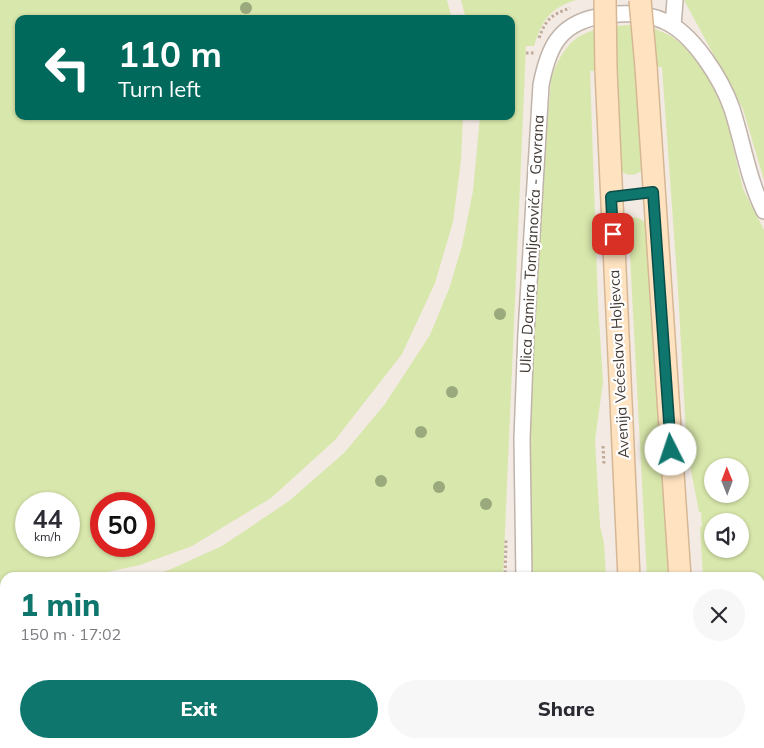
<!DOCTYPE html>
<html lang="en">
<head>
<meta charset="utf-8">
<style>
	:root { --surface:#fff; --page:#f7f7f7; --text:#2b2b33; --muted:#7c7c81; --accent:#0f766e }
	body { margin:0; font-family:Mulish,sans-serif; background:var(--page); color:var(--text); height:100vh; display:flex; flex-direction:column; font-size:19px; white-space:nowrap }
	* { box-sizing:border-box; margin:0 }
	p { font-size:16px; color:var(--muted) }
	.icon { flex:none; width:28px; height:28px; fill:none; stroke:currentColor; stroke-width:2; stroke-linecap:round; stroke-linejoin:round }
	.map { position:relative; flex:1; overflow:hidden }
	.drawer { position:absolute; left:0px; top:572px; width:765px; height:176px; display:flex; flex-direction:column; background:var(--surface); border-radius:15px 15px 0 0; box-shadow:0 1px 4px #0004 }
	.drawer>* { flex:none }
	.top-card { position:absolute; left:15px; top:15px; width:500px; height:105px; border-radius:10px; box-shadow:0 1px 4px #0004; background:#00695c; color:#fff; overflow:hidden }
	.needle { width:32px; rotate:359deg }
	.controls { position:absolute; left:704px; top:458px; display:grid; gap:10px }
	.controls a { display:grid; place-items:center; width:45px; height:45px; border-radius:50%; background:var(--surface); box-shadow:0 1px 4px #0004; font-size:25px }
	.speed { position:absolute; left:15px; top:492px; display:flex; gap:10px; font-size:25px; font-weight:700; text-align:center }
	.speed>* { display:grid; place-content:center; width:65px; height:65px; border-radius:50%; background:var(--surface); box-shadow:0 1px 4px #0004; line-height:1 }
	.speed small { font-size:12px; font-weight:400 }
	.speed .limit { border:8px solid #d22; background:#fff; color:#111 }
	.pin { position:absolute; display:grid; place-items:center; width:42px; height:42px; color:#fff; margin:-21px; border-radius:10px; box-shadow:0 2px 8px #0006 }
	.me { position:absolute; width:55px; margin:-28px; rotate:356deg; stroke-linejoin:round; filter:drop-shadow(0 0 4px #0008) }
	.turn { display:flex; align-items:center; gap:18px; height:105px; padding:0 20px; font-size:22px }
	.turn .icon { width:65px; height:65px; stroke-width:2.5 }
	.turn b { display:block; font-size:35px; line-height:42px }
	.round { display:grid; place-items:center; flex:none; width:52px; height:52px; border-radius:26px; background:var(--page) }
	.summary { display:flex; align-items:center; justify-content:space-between; height:85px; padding:0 20px }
	h1 { font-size:30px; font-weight:800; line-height:38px; color:var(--accent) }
	.primary-button { display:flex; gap:10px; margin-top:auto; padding:10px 20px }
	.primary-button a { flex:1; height:58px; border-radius:30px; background:var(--accent); color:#fff; font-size:20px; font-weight:800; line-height:58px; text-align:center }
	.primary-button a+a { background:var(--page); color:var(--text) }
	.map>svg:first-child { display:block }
	.green { fill:#d8e7ab; fill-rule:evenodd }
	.parking { fill:#e2dedc }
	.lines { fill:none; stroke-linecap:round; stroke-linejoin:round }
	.lane-casing { stroke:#c0b3a9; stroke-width:10 }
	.street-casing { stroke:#c0b3a9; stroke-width:18 }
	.secondary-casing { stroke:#d6b794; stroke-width:24 }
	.path { stroke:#bfa997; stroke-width:3; stroke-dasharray:2.5 2.5; stroke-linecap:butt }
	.lane { stroke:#fff; stroke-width:8 }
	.street { stroke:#fff; stroke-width:15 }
	.secondary { stroke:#ffe3c0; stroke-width:21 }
	.secondary-bridge-casing { stroke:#d6b794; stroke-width:24; stroke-linecap:butt }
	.secondary-bridge { stroke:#ffe3c0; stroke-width:21 }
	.tree { fill:#9baa7c }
	.route-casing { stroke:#0a4d48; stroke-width:12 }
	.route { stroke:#0f766e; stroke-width:9 }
	.labels { text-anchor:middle; stroke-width:4.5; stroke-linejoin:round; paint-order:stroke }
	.street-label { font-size:15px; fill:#433a33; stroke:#fff }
</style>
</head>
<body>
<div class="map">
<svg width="764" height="748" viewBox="0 0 764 748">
	<rect width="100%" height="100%" fill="#f2eae3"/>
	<!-- green -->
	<path class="green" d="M0,0H447L452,19H19V116H463L461,160L453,222L435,283L402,354L335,440L271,498L192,546L140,565L89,576L74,578H5V586H0ZM26,504H69V546H26ZM101,504H144V546H101Z
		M461,0H576C550,8 542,20 534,46H526L503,577H147L169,570L222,546L289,501L344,453L385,404L430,335L449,289L462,246L473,191L480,116H511V19H466Z
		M684,0H764V180L743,109Z
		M627,25L649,26L671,36L690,51L707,74L726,117L743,189L764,230V637H760V578L703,577L700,527L702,526L701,512H699L687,450L678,290L662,67L635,68L644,163V169C636,175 631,177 622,172L620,167L617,70L590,71L598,304L603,382L595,440L600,526L604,543L606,577L531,578L529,415L533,323L551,78C567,36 582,29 627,25ZM712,466H740V494H712ZM712,521H740V549H712Z
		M628,217C641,217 645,220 649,232L668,577H647Z
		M760,686H764V748H712V744H760Z
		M264,744H488L460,748H259Z"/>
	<!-- parking -->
	<path class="parking" d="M522,744H579L580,748H505Z"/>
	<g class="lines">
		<defs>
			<path id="lane" d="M613,197L653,192
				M0,686L5,685
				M0,718L5,717"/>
			<path id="street" d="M673,26L675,0
				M524,578L522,439L526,333L541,85C548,49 558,25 596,17C617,12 644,12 664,21C693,33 722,80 732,109C743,143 748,179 764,211
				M243,744V748"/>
			<path id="secondary" d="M646,67L680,578
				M606,70L629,578
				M760,661H764
				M637,744V748
				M692,744V748
				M7,748L63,744"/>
		</defs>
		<!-- lane casing -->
		<use href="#lane" class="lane-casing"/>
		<!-- street casing -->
		<use href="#street" class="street-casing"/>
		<!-- secondary casing -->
		<use href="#secondary" class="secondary-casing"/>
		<!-- path -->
		<path class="path" d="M539,38C546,19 551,15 570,8
			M526,53H534
			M603,446L604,465
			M505,578L506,540
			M713,744L720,748
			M143,748L176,744"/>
		<!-- lane -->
		<use href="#lane" class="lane"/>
		<!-- street -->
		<use href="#street" class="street"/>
		<!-- secondary -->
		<use href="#secondary" class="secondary"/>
		<defs>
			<path id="secondary-bridge" d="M605,0L606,70
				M640,0L646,67"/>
		</defs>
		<!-- secondary-bridge casing -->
		<use href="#secondary-bridge" class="secondary-bridge-casing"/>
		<!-- secondary-bridge -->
		<use href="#secondary-bridge" class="secondary-bridge"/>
	</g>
	<!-- trees -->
	<g class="tree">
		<circle cx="246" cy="8" r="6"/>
		<circle cx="500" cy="314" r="6"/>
		<circle cx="452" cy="392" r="6"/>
		<circle cx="421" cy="432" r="6"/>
		<circle cx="381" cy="481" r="6"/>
		<circle cx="439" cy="487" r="6"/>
		<circle cx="486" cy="504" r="6"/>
	</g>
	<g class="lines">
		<defs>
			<path id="route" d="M613,234L611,197L653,192L671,450"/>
		</defs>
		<!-- route casing -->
		<use href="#route" class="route-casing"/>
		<!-- route -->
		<use href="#route" class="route"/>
	</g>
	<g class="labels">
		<!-- street labels -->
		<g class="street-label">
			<text transform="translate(532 244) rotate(-87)" y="5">Ulica Damira Tomljanovića - Gavrana</text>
			<text transform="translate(619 364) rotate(-93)" y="5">Avenija Većeslava Holjevca</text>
		</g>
	</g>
</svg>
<div class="controls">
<a><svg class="needle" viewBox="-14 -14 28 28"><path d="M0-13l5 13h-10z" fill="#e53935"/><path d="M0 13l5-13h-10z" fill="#7c7c81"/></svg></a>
<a><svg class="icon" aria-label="sound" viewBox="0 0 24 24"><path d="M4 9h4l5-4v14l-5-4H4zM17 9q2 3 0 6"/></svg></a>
</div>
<div class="speed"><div>44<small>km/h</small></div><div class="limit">50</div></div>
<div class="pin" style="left:613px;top:234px;background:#d93025"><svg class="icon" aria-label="arrive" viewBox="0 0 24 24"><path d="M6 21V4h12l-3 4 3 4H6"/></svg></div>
<svg class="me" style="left:671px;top:450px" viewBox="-20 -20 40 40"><circle r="19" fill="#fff"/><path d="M0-13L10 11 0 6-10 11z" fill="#0f766e"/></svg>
<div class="top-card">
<div class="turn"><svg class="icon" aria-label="left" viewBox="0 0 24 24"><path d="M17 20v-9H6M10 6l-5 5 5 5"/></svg><div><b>110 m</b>Turn left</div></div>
</div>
<section class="drawer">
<div class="summary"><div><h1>1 min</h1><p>150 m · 17:02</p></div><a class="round"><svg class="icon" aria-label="close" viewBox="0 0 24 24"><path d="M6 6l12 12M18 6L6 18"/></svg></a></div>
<div class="primary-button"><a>Exit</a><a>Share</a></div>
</section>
</div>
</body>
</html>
